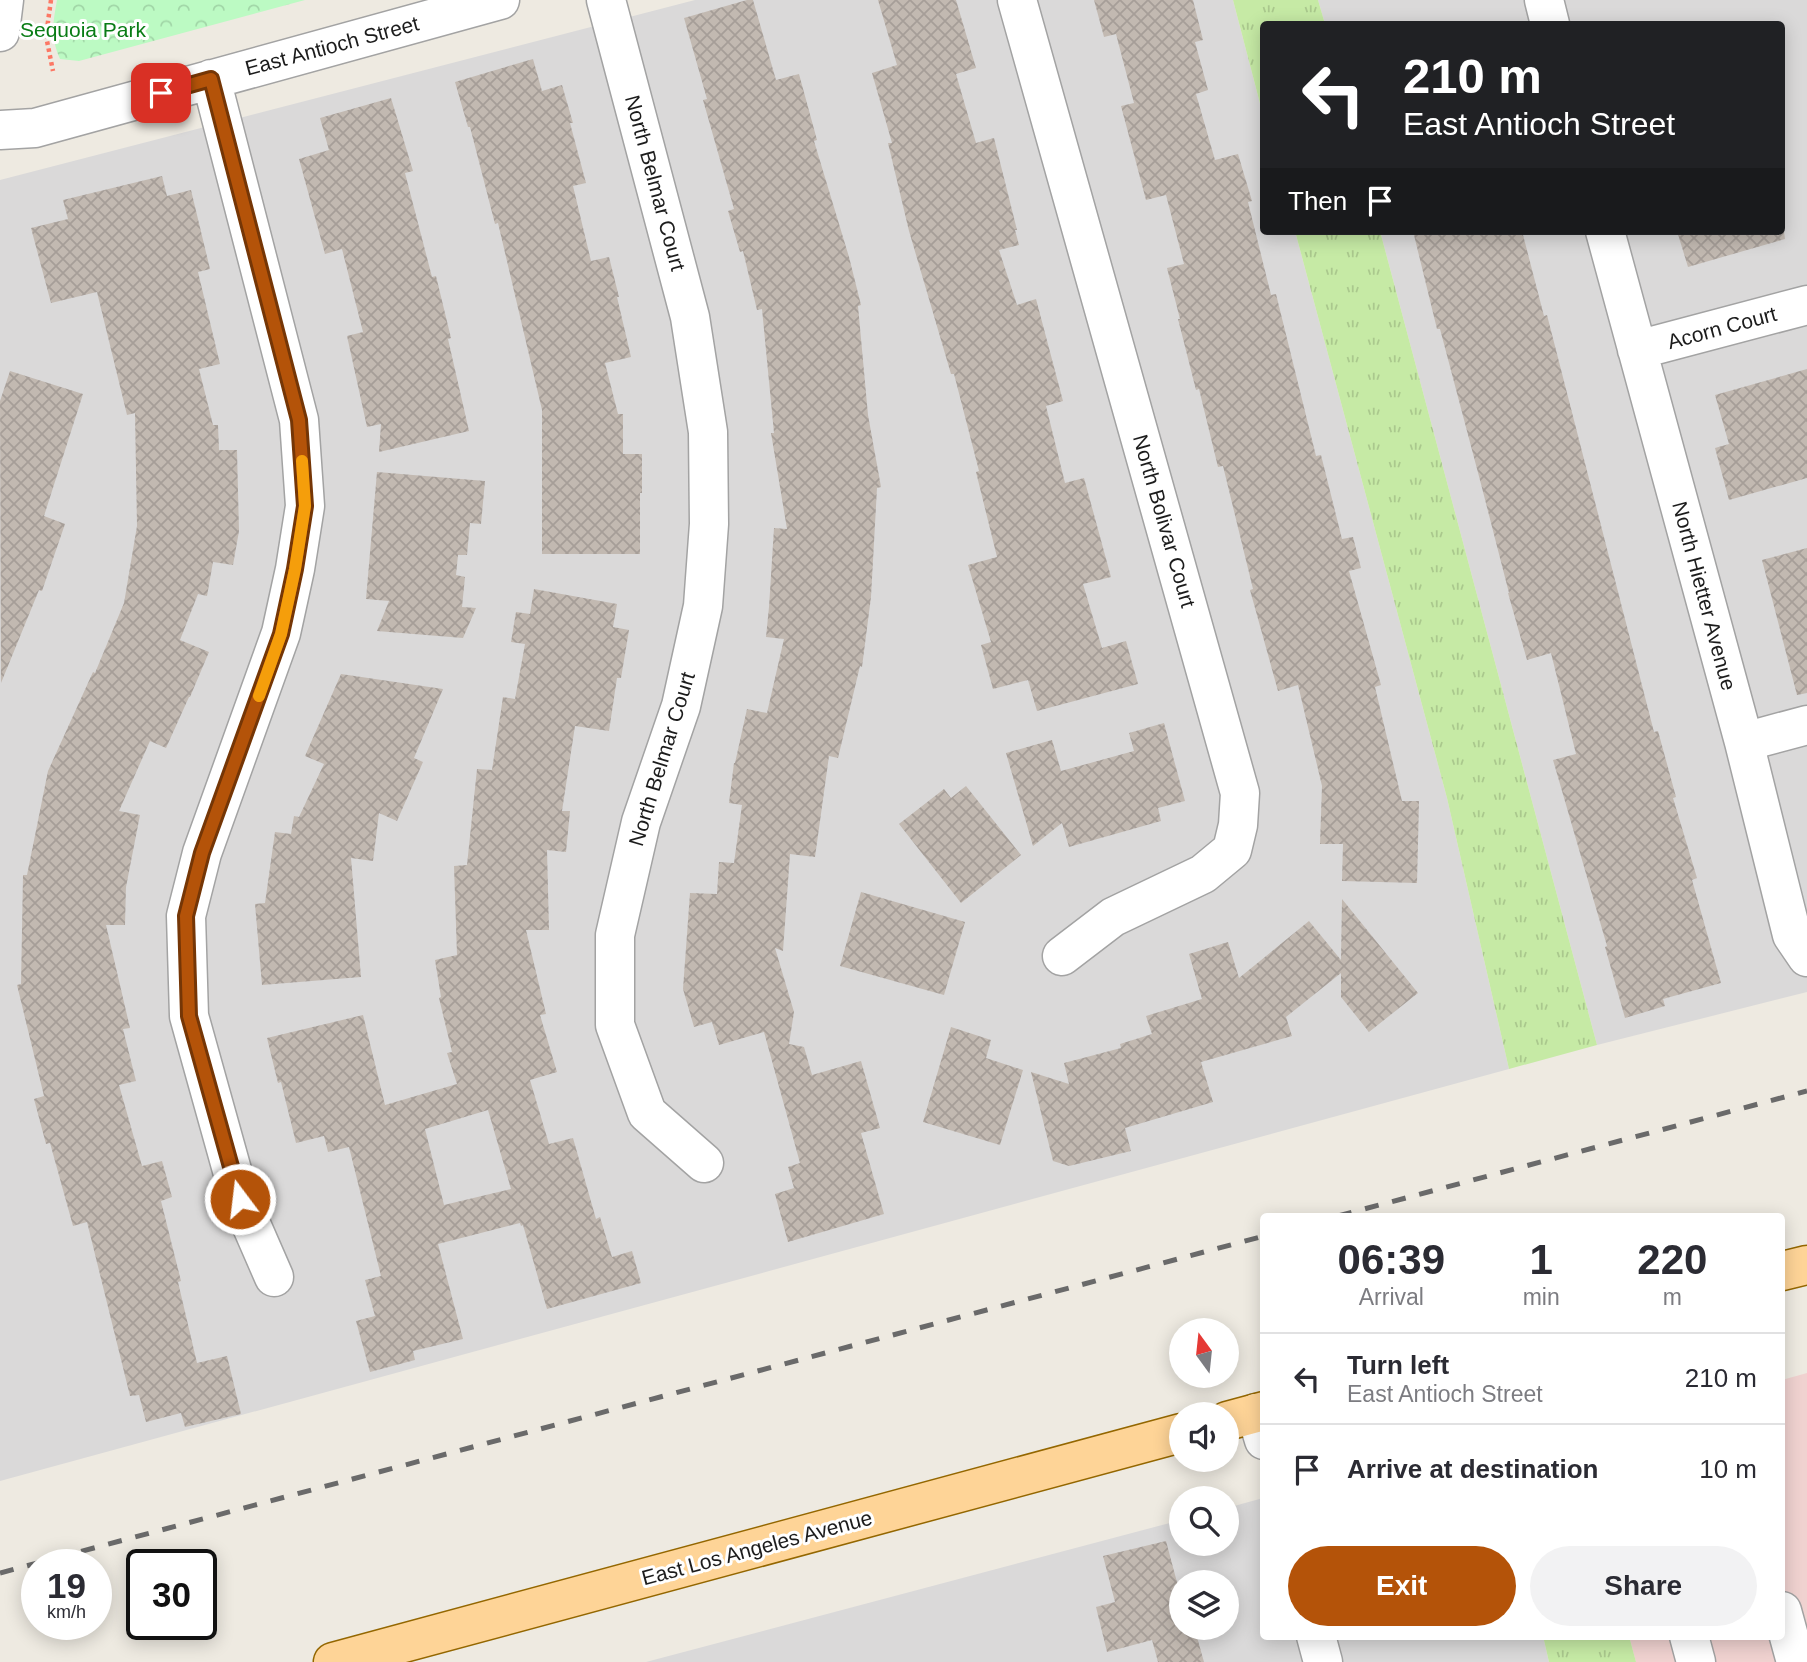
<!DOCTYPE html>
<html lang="en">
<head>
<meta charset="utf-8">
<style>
	:root { --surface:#fff; --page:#f2f2f3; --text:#2b2b33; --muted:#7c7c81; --line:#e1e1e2; --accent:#b45309 }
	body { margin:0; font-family:Arial,sans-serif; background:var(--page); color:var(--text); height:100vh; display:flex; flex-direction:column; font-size:26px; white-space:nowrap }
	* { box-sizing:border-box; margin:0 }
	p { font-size:23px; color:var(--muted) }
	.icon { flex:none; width:38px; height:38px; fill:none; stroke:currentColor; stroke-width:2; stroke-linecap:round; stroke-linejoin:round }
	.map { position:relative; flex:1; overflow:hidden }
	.panel { position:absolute; left:1260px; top:1213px; width:525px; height:427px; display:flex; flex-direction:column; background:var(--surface); border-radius:7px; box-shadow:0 4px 18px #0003 }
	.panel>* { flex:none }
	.top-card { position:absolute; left:1260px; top:21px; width:525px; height:214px; border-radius:7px; box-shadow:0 4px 18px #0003; background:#202124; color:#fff; overflow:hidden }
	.needle { width:46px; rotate:345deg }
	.buttons { position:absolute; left:1169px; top:1318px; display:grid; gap:14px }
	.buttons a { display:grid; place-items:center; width:70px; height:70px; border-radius:50%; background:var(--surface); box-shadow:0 4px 18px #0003; font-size:35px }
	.speed { position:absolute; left:21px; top:1549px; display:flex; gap:14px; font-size:35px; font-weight:700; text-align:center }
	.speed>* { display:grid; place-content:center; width:91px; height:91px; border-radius:50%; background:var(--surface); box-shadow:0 4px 18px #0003; line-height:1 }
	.speed small { font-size:18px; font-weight:400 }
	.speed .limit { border:4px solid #111; border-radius:10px; background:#fff; color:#111 }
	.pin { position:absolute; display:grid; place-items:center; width:60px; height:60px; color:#fff; margin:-30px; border-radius:14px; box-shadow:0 4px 10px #0006 }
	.me { position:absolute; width:77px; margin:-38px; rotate:345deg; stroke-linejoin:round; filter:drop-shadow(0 0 5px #0008) }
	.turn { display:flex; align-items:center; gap:24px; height:147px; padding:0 28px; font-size:32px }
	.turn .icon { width:91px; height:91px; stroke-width:2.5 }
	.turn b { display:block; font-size:49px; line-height:60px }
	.then { display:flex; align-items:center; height:66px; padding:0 28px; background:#0003; gap:14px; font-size:26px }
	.eta { display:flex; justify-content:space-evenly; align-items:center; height:119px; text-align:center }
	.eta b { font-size:42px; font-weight:800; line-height:49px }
	.action { display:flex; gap:14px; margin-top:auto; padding:14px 28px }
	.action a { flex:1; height:80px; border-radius:42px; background:var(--accent); color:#fff; font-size:28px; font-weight:800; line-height:80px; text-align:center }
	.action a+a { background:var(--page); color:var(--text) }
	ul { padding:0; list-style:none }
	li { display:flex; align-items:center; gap:21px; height:91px; padding:0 28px; border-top:2px solid var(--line) }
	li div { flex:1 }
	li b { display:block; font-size:26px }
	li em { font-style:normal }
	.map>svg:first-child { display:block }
	.residential { fill:#dad9d9; fill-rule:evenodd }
	.commercial { fill:#f0d2d0 }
	.grass { fill:url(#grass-tufts) }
	.park { fill:url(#park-crowns) }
	.building { fill:url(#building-cross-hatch); fill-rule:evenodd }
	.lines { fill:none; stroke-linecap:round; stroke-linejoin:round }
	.minor-casing { stroke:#a3a3a3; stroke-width:41 }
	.major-casing { stroke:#946700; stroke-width:41 }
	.path { stroke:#fc7764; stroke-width:4.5; stroke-dasharray:3.5 3.5; stroke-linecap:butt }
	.minor { stroke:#fff; stroke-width:38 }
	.major { stroke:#fed497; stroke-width:38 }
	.rail { stroke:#6a6a6a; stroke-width:5; stroke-dasharray:14 14; stroke-linecap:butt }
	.route-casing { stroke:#753606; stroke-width:18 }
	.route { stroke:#b45309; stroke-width:12 }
	.slow { stroke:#f59e0b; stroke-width:12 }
	.labels { text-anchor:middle; stroke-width:6; stroke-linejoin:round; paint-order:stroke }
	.park-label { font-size:21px; fill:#097c15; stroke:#fff }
	.street-label { font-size:21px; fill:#1c1c1c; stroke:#fff }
</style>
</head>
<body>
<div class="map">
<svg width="1807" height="1662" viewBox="0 0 1807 1662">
	<defs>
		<pattern id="grass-tufts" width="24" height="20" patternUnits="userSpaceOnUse" patternTransform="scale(1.75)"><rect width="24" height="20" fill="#c6eaa5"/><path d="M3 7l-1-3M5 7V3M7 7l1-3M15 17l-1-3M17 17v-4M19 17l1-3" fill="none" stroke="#aac88d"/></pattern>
		<pattern id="park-crowns" width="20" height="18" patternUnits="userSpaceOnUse" patternTransform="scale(1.75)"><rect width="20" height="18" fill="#bcfac3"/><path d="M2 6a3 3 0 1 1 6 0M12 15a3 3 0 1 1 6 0" fill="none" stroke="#a1d6a7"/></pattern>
		<pattern id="building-cross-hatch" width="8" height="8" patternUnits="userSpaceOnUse" patternTransform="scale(1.75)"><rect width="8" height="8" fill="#c2b9b1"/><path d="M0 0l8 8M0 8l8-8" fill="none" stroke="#a69e98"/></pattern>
	</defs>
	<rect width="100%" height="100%" fill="#eeeae1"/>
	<!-- residential -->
	<path class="residential" d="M695,0H1233L1263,115L1264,231H1295L1447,798L1509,1069L0,1481V180Z
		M1318,0H1807V992L1597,1045L1380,231H1782V24H1325Z
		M1263,1498L1264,1636H1543L1549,1662H646L1181,1520V1544H1227V1508ZM1181,1582H1227V1628H1181Z"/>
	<!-- commercial -->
	<path class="commercial" d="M1807,1373V1662H1636L1629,1636H1782V1380Z"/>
	<!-- grass -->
	<path class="grass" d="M1233,0H1318L1325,24H1264L1263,115Z
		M1295,231H1380L1597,1045L1509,1069L1447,798Z
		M1543,1636H1629L1636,1662H1549Z"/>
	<!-- park -->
	<path class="park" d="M57,0H305L79,61L60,59C50,36 53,23 57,0Z"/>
	<!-- building -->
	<path class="building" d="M747,0H753L776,80L799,74L817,140L814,141L849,257L861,305L858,306L868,415L881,487L877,488L871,597L862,667L860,666L838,758L829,756L815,857L790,854L783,951L775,948L794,1012L789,1044L804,1047L812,1075L861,1061L880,1128L861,1133L884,1214L788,1242L775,1194L794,1188L788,1167L800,1163L764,1032L719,1045L712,1022L694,1027L683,989L690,893L717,894L719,862L734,863L742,805L729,803L734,763H735L747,709L767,713L784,639L766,637L769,607L774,528L787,529L771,433H774L762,309L757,310L743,251L740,252L728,211L734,209L703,100L707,99L684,18Z
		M878,0H956L976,68L956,74L976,143L994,138L1017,230H1015L1019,245L999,250L1017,305L1036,299L1063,401L1046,406L1065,483L1084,478L1111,577L1083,584L1102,648L1126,641L1138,684L1037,711L1028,680L993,689L981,645L991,642L968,565L997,557L976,472L979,471L954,374H951L909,231L888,143H892L872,73L897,65Z
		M1094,0H1193L1203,40L1195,42L1208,90L1196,94L1215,160L1238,154L1252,201L1248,202L1271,295L1276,294L1316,456L1321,455L1342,539L1353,537L1361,568L1349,571L1381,685L1375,687L1402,801H1419L1417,883L1342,881L1343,844H1320L1322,786L1298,685L1278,691L1250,590L1253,589L1223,466L1218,467L1199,389L1196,390L1178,319H1180L1167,268L1184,264L1166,195L1146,200L1121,106L1134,103L1116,34L1104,37Z
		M533,59L542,91L562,85L573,123H570L586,183L573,186L591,261L609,257L619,297H617L631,357L605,363L618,414H623V454H642V493H640V554H542V410L498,223L495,224L470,127H468L455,82Z
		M391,98L413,171L405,173L432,277L436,276L451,338L448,339L469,431L379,452L381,424L367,427L347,336L363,332L342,249L325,254L299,159L329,150L320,118Z
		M162,176L167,196L191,190L210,269L198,272L220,364L199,369L213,425H218L219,450H237L239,531L233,565L213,562L207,596L198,594L180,640L209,652L190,697H189L166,748L150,741L119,811L140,815L126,887L125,925H106L130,1028L123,1029L136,1081L119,1085L142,1166L162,1161L172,1197L161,1201L181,1281L178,1282L197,1363L227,1356L241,1414L185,1427L181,1413L146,1422L139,1395L130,1396L87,1222L73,1226L50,1143L46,1144L34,1099L44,1096L17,985L21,984L23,875H27L48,771L93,672L95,673L124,603L137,526L135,413L127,415L97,292L51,303L31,228L68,219L63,200Z
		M1413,231H1522L1544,316L1547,315L1654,732L1658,731L1676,797L1673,798L1697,878L1692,880L1721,983L1663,999L1665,1006L1625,1018L1605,947L1607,946L1553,760L1576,754L1551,653L1527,660L1508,593H1509L1481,484L1440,329H1437Z
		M1677,231H1784L1785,239L1688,267Z
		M1807,369V478L1729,500L1715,448L1729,444L1715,395Z
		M10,371L83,394L44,516L65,524L42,591L39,590L1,683L0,401Z
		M377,472L485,481L481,524L470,523L467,555H458L456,575L465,577L462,607L476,608L463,638L377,631L389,601L366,599Z
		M1807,548V693L1797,695L1762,560Z
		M534,589L617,604L613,627L629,630L621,678H617L609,731L575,726L562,811H570L566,852L547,850L549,930H526L546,1014L540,1015L557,1072L530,1080L549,1144L573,1138L596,1219L600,1217L612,1257L632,1251L641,1283L547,1309L523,1225L521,1226L520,1223L438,1244L463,1339L413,1351L415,1360L370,1372L356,1321L375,1316L365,1280L381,1276L349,1147L328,1152L324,1136L296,1143L281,1082L278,1083L267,1038L363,1015L385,1105L457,1084L447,1053L452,1052L439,998L441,997L435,960L457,955L454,866L467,865L477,769L492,770L503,697L515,699L525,644L511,642L516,612L530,614ZM488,1110L511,1189L444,1205L425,1129Z
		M341,674L443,689L414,758L423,762L397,821L379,813L373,861L351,858L361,977L262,985L255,904L265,903L275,832L291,834L294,816L299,817L324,764L305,756Z
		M1164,723L1185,801L1158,808L1161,821L1069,847L1062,823L1033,846L1006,753L1052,740L1061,771L1134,751L1129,733Z
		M966,786L1021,855L961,903L899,824L944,789L951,798Z
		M861,892L965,922L944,995L840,966Z
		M1342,899L1418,993L1369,1032L1341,997V973L1286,1017L1292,1036L1201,1062L1213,1102L1125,1128L1131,1151L1069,1166L1053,1161L1031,1072L1069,1084L1064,1063L1121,1048L1120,1044L1152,1034L1146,1016L1202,999L1189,954L1228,942L1239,978L1309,921L1341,960Z
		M951,1027L991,1040L986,1058L1023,1070L1000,1145L923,1122Z
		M1166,1541L1178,1586H1181V1628H1203L1195,1630L1204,1662H1158L1152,1640L1107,1652L1096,1607L1115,1602L1103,1556Z"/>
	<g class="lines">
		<defs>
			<path id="minor" d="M606,0L690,317L708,432L709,524L703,606L681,706L641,822L615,935V1025L647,1113L704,1163
				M1017,0L1240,793L1238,825L1232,850L1203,874L1113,917L1062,956
				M1544,0L1550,24
				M0,32L4,0
				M211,79L299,420L305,506L295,569L281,633L202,853L186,916L189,1016L240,1199L274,1277
				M0,130L35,128L500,0
				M1605,231L1744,742L1792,935L1807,957
				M1637,350L1807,305
				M1744,742L1807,725
				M1256,1413L1264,1440
				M1782,1611L1796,1662
				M1316,1636L1323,1662
				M1689,1636L1696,1662"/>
			<path id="major" d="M1782,1271L1807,1265
				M1227,1421L1264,1411
				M333,1662L1181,1433"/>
		</defs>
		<!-- minor casing -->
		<use href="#minor" class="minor-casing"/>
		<!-- major casing -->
		<use href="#major" class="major-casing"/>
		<!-- path -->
		<path class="path" d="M51,0L46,36L53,71"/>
		<!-- minor -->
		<use href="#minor" class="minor"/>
		<!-- major -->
		<use href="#major" class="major"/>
		<!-- rail -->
		<path class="rail" d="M1338,1216L1807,1091
			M0,1573L1264,1236"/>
	</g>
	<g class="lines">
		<defs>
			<path id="route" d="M161,93L211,79L299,420L305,506L295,569L281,634L202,853L186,916L189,1016L240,1199"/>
		</defs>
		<!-- route casing -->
		<use href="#route" class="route-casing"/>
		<!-- route -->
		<use href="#route" class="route"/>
		<!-- slow -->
		<path class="slow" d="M259,696L281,634L295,569L305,506L302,461"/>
	</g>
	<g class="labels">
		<!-- park labels -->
		<g class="park-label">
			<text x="83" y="37">Sequoia Park</text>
		</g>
		<!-- street labels -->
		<g class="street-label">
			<text transform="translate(332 46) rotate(-15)" y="7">East Antioch Street</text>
			<text transform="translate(655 183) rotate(75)" y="7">North Belmar Court</text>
			<text transform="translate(1722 328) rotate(-15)" y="7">Acorn Court</text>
			<text transform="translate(1164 521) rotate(74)" y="7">North Bolivar Court</text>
			<text transform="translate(1704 596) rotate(75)" y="7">North Hietter Avenue</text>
			<text transform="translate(662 759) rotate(-73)" y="7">North Belmar Court</text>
			<text transform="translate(757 1548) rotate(-15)" y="7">East Los Angeles Avenue</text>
		</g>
	</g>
</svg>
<div class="buttons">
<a><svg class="needle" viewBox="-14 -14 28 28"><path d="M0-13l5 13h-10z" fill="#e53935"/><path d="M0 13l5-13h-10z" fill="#7c7c81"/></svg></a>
<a><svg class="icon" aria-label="sound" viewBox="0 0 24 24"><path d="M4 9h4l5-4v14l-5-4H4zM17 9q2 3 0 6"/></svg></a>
<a><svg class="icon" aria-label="search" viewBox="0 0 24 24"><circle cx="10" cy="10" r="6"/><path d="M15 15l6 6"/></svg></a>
<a><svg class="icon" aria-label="layers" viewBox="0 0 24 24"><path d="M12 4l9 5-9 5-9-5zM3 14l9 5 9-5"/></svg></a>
</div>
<div class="speed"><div>19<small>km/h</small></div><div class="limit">30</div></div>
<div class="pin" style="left:161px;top:93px;background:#d93025"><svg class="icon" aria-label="arrive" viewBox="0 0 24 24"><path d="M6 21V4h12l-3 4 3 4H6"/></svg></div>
<svg class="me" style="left:240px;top:1199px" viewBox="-20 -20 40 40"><circle r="17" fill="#b45309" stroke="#fff" stroke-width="3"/><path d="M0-11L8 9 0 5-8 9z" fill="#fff"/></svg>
<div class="top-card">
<div class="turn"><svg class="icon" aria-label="left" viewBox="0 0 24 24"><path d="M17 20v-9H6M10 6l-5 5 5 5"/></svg><div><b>210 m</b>East Antioch Street</div></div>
<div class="then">Then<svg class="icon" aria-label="arrive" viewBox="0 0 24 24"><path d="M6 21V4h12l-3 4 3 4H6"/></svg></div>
</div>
<section class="panel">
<div class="eta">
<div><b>06:39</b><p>Arrival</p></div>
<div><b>1</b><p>min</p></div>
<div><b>220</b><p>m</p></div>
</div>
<ul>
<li><svg class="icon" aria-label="left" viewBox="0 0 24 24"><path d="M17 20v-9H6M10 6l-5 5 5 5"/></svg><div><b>Turn left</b><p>East Antioch Street</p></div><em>210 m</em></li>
<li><svg class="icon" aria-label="arrive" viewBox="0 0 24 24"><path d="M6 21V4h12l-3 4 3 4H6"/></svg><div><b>Arrive at destination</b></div><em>10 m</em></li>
</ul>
<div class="action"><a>Exit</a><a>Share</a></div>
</section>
</div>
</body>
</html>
